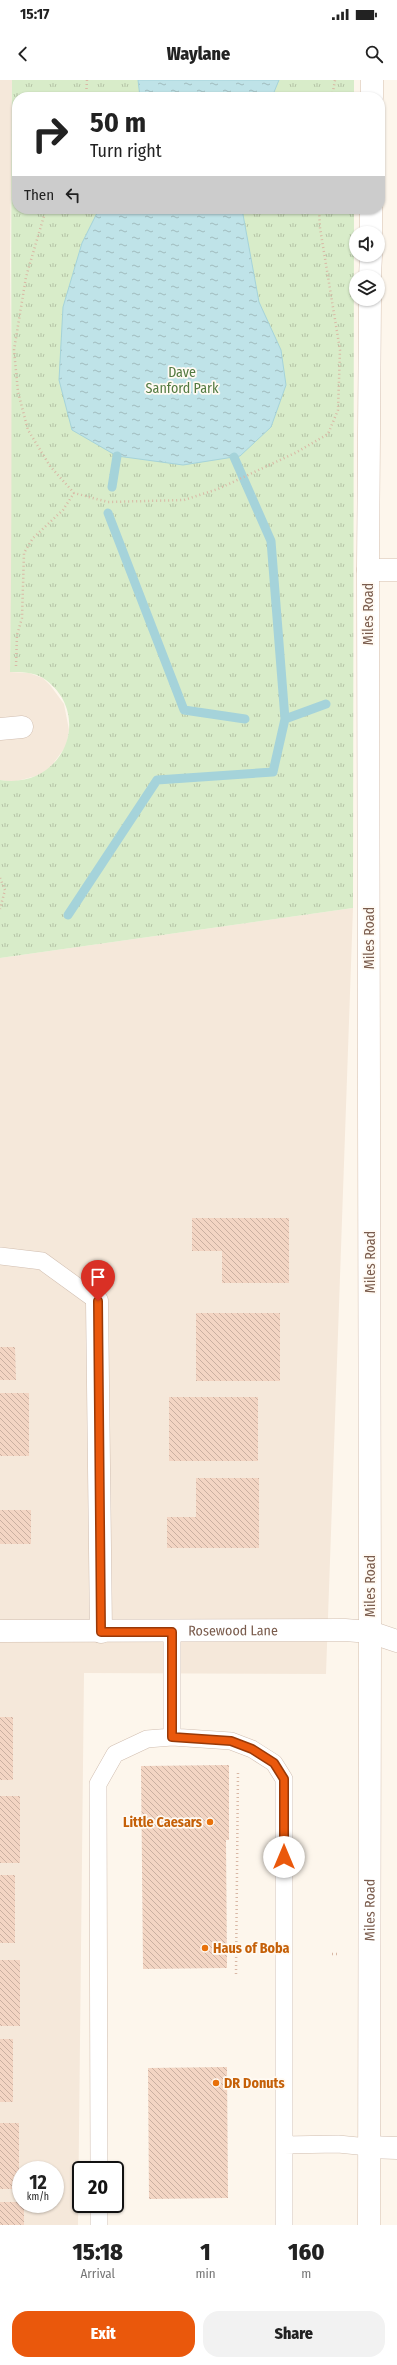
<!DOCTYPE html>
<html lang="en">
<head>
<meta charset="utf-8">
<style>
	:root { --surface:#fff; --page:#f2f2f2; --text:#222; --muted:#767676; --accent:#ea580c }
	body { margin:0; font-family:"Fira Sans Condensed",sans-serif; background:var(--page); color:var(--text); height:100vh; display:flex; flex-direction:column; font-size:15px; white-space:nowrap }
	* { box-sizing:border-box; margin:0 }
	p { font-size:13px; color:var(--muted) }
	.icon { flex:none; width:22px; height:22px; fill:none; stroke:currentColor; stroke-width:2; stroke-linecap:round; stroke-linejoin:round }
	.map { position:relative; height:2145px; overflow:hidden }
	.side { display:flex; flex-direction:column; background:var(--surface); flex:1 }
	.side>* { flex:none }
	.guide { position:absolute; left:12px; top:12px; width:373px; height:122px; border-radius:16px; box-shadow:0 1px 3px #0004; background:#fff; color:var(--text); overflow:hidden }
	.fabs { position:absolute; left:349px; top:146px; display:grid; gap:8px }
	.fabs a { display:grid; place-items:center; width:36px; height:36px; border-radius:50%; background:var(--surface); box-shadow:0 1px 3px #0004; font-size:20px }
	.speed { position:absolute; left:12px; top:2081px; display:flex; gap:8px; font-size:20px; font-weight:700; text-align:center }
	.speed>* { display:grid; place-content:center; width:52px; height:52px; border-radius:50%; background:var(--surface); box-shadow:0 1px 3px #0004; line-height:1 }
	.speed small { font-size:10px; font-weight:400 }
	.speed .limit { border:2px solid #111; border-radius:6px; background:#fff; color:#111 }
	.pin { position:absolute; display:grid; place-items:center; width:34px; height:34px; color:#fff; margin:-41px -17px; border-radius:50% 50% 50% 0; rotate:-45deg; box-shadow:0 0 4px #0007 }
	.pin .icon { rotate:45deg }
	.me { position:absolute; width:44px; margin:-22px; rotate:0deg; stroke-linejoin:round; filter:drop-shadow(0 0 3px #0008) }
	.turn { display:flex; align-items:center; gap:14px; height:84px; padding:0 12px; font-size:18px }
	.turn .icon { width:52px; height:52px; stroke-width:2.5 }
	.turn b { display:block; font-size:28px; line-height:34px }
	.then { display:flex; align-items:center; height:38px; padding:0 12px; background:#0003; gap:8px; font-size:15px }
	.eta { display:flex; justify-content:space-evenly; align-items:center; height:68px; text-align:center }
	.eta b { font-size:24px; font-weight:800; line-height:28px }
	.primary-button { display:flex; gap:8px; margin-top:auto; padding:8px 12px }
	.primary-button a { flex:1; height:46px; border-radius:16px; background:var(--accent); color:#fff; font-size:16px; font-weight:800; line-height:46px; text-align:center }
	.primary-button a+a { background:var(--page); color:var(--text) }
	.status { display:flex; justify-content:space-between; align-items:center; height:28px; padding:0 20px; background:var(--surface); direction:ltr }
	.status svg { height:11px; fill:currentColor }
	header { display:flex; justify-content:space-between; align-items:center; height:52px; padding:0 12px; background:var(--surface); font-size:18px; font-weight:800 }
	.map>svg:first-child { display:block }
	.residential { fill:#f5e8da; fill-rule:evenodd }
	.grass { fill:url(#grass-tufts) }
	.water { fill:url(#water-ripples); stroke:#a5d3da }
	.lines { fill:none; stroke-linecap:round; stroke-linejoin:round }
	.stream { stroke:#a5d3da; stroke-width:9 }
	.building { fill:url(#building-back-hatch) }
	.service-casing { stroke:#d1beb0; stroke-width:18 }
	.minor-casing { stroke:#d1beb0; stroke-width:23 }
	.tertiary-casing { stroke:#d1beb0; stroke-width:23 }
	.secondary-casing { stroke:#d6c0b0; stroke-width:23 }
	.path { stroke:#d9b8a5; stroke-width:2.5; stroke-dasharray:1 3; stroke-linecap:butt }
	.service { stroke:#fff; stroke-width:17 }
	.minor { stroke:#fff; stroke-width:22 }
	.tertiary { stroke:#fff; stroke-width:22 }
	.secondary { stroke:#fff; stroke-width:22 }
	.route-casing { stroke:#983908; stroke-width:10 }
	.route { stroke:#ea580c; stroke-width:7 }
	.food-dot { fill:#e8710a; stroke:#fffaf3; stroke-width:1.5 }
	.labels { text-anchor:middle; stroke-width:3.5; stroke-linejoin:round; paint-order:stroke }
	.park-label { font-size:14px; fill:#537a41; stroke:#fffaf3 }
	.street-label { font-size:14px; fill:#7a5c4d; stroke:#fffaf3 }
	.food-label { font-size:14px; font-weight:bold; fill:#c56008; stroke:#fffaf3; text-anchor:start }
</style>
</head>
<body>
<div class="status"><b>15:17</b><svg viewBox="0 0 49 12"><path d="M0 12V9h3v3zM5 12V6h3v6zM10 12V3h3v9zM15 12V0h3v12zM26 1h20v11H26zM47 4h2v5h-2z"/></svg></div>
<header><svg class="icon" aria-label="back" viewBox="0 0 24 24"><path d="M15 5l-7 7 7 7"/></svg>Waylane<svg class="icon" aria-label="search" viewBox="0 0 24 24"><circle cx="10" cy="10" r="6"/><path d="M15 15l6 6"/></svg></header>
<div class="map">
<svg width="397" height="2145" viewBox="0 0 397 2145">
	<defs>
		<pattern id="grass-tufts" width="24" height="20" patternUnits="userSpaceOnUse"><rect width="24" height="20" fill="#d8ecc9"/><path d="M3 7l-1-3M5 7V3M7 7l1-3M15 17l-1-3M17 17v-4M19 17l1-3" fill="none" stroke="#b4c2a5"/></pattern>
		<pattern id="water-ripples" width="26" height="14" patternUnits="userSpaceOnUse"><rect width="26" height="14" fill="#bfe3e8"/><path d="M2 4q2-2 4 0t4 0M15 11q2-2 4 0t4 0" fill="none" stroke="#a0bbbe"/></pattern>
		<pattern id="building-back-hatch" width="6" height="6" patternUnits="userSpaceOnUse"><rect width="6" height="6" fill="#f3d5c3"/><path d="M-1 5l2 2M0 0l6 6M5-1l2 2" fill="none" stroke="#cab0a1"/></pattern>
	</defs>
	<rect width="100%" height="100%" fill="#fdf6ec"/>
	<!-- residential -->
	<path class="residential" d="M0,0H12L10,181L13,427L10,592L29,593L43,598L50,605L64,624L69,650L66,666L50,688L40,695L13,702L0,700Z
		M353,828L326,1594L84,1593L78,2145H0V878ZM21,2090H55V2124H21Z"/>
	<!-- grass -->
	<path class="grass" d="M12,0H354V17H17V129H354L353,828L0,878V700C64,710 95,633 43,598C33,592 21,592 10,592C13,395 10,197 12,0Z"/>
	<!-- water -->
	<path class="water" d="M138,0H279L272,17H140Z
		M99,129H242L259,222L281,270L286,305L271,347L240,376L183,385L117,376L72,350L59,300L63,227L82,163Z"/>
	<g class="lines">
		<!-- stream -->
		<path class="stream" d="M234,377L271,461L285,639L326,624
			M112,407L117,376
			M108,433L184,630L245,639
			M68,835L157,700L273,692L285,639"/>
	</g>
	<!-- building -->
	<path class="building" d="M192,1138H289V1203H222V1171H192Z
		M196,1233H280V1301H196Z
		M0,1267H15L16,1300H0Z
		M0,1313H29V1376H0Z
		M169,1317H258V1381H169Z
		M196,1398H259V1468H167V1437H196Z
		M0,1430H31V1464H0Z
		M0,1637H13V1700H0Z
		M229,1685V1760H226L227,1888L143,1889L141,1686Z
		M0,1716H20V1783H0Z
		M0,1795H15V1863H0Z
		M0,1880H20V1946H0Z
		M0,1959H13V2022H0Z
		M227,1987L228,2118L149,2119L148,1988Z
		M0,2043H19V2109H0Z
		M0,2122H21V2124H24V2145H0Z"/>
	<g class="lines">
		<defs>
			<path id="service" d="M0,1176L42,1181L97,1221
				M172,1552V1657
				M284,2065L338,2064L368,2067
				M99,2090L98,1704L115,1674L147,1659L172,1657L231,1661L252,1669L274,1683L284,1699V2145
				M99,2124V2145"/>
			<path id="minor" d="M0,649L22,647
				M97,1221L101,1552
				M368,2067L397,2068"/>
			<g id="tertiary">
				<path id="s1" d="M0,1551L345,1550L370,1552L397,1561"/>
			</g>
			<g id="secondary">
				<path d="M372,17V0"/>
				<path d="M371,153V129"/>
				<path d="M370,197L371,175"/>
				<path d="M368,490H397"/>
				<path id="s2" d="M369,2145L370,1552L368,490L370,219"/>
			</g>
		</defs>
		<!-- service casing -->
		<use href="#service" class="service-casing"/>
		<!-- minor casing -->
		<use href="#minor" class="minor-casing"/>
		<!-- tertiary casing -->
		<use href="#tertiary" class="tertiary-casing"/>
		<!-- secondary casing -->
		<use href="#secondary" class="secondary-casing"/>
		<!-- path -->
		<path class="path" d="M86,17L87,0
			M332,17L335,0
			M46,129L26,197L14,270L18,312L28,350L50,386L74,413L108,422L184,420L218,409L295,373L328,354L338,330L340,270L320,148L319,129
			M16,586L17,555L22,538L24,473L33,458L63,430L74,413
			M0,798L5,810L0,829
			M332,1874H337
			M236,1894L238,1690"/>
		<!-- service -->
		<use href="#service" class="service"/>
		<!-- minor -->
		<use href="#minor" class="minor"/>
		<!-- tertiary -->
		<use href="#tertiary" class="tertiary"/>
		<!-- secondary -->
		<use href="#secondary" class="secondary"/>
	</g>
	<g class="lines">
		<defs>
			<path id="route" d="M98,1221L101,1552H172V1657L231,1661L252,1669L274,1683L284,1699V1777"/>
		</defs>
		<!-- route casing -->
		<use href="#route" class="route-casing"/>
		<!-- route -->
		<use href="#route" class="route"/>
	</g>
	<!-- markers -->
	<g class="food-dot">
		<circle cx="210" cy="1742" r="4"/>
		<circle cx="205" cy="1868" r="4"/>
		<circle cx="216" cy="2003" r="4"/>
	</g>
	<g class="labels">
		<!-- park labels -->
		<g class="park-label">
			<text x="182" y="297">Dave<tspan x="182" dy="16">Sanford Park</tspan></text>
		</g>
		<!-- street labels -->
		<g class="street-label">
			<text transform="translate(368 534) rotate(-90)" y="5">Miles Road</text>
			<text transform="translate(369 858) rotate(-90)" y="5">Miles Road</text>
			<text transform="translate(370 1182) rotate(-90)" y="5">Miles Road</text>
			<text transform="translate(370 1506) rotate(-90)" y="5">Miles Road</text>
			<text dy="5" stroke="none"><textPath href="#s1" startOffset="233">Rosewood Lane</textPath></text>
			<text dy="5" stroke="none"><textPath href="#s2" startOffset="315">Miles Road</textPath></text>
		</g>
		<!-- food labels -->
		<g class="food-label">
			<text x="202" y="1747" text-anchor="end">Little Caesars</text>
			<text x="213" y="1873">Haus of Boba</text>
			<text x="224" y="2008">DR Donuts</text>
		</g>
	</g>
</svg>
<div class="fabs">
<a><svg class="icon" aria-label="sound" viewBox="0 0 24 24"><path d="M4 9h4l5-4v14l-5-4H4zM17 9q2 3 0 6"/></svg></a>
<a><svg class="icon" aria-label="layers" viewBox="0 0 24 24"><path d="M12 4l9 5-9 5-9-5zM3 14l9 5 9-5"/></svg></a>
</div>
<div class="speed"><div>12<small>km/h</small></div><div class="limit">20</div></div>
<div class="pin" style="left:98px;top:1221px;background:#d93025"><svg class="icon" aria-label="arrive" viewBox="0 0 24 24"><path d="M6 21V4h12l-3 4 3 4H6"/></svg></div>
<svg class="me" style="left:284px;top:1777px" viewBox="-20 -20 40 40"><circle r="19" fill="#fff"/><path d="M0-13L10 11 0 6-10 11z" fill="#ea580c"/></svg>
<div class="guide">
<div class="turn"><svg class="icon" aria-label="right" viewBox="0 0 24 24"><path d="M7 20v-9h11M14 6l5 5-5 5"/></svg><div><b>50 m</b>Turn right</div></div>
<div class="then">Then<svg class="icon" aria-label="left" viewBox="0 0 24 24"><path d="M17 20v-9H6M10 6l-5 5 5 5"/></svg></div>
</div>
</div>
<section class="side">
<div class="eta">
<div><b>15:18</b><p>Arrival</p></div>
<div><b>1</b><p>min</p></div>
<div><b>160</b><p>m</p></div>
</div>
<div class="primary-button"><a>Exit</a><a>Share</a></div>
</section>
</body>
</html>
